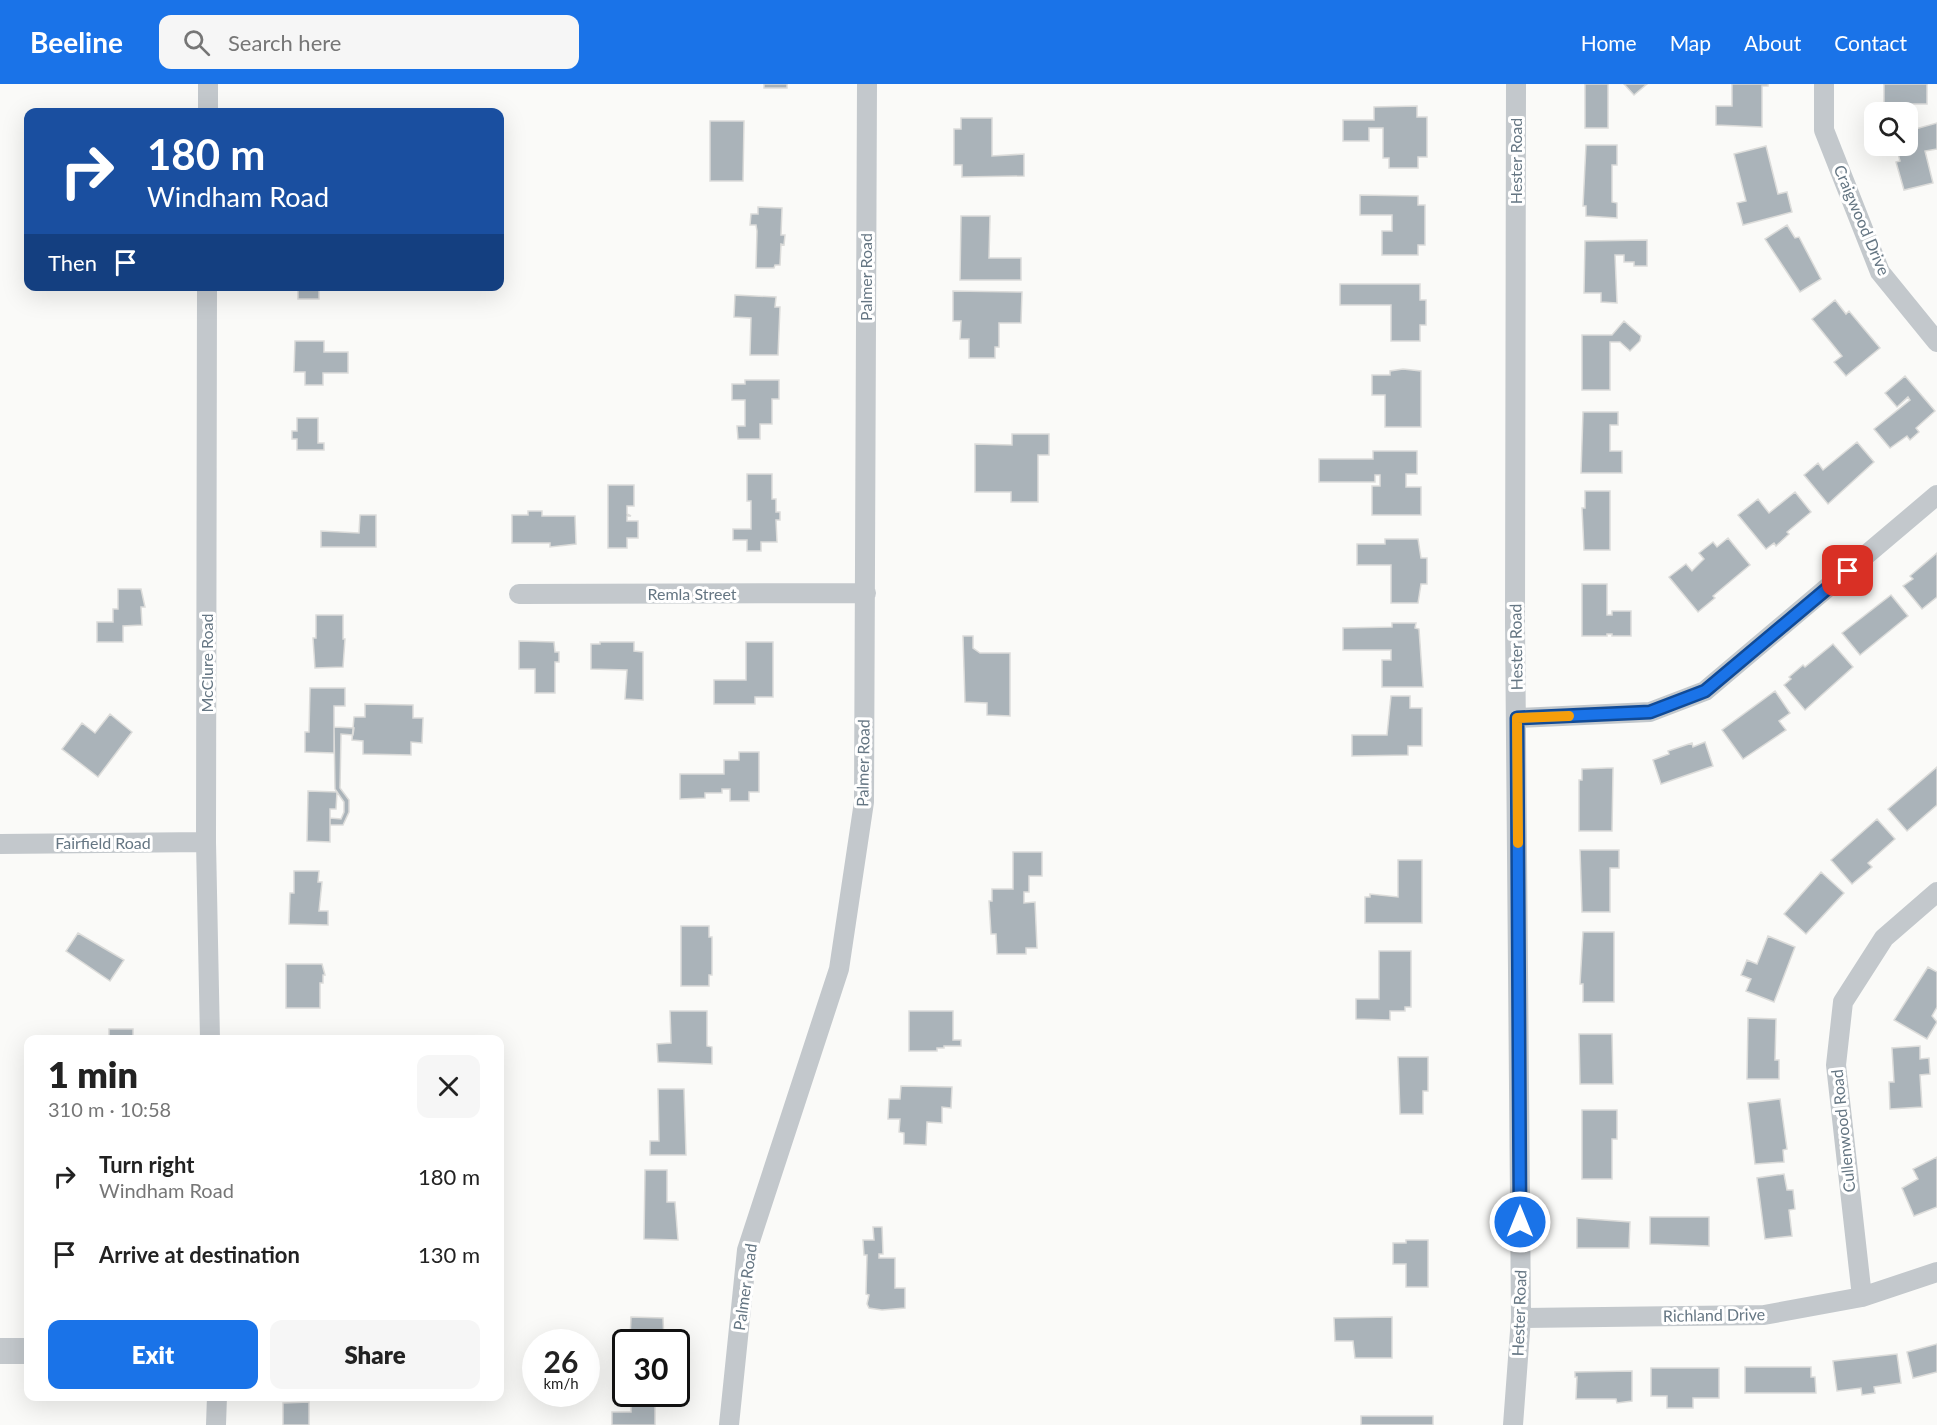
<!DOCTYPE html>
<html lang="en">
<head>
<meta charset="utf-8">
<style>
	:root { --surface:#fff; --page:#f6f6f6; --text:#222; --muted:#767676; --accent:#1a73e8 }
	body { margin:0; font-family:Lato,sans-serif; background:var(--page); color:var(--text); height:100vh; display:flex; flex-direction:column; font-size:22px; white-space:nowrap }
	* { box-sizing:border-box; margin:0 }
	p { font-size:20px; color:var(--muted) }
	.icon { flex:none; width:33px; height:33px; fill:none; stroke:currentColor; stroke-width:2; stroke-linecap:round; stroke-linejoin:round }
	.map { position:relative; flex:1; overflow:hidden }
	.drawer { position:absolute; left:24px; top:951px; width:480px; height:366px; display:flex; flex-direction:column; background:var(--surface); border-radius:12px; box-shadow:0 6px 24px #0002 }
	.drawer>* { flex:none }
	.top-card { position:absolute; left:24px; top:24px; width:480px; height:183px; border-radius:12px; box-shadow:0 6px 24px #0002; background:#1a4fa0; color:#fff; overflow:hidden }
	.buttons { position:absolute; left:1864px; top:18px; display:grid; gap:12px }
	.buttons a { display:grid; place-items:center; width:54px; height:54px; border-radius:12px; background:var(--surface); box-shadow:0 6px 24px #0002; font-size:30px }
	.speed { position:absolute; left:522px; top:1245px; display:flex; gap:12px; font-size:30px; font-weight:700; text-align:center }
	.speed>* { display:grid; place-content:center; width:78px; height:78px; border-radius:50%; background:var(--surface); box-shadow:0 6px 24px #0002; line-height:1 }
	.speed small { font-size:15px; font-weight:400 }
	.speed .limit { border:3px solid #111; border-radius:9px; background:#fff; color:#111 }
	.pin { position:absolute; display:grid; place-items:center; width:51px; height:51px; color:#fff; margin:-26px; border-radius:12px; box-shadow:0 3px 9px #0006 }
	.me { position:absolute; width:66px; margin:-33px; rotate:0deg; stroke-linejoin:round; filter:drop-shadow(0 0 4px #0008) }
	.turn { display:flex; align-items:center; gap:21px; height:126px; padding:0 24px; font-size:27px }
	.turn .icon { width:78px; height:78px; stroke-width:2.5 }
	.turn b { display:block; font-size:42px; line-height:51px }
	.then { display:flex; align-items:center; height:57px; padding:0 24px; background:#0003; gap:12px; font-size:22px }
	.round { display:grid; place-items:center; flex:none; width:63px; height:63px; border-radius:12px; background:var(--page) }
	.overview { display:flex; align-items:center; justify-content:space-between; height:102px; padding:0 24px }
	h1 { font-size:36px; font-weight:800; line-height:45px }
	.action { display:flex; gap:12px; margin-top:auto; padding:12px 24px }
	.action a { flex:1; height:69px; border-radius:12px; background:var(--accent); color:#fff; font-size:24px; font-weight:800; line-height:69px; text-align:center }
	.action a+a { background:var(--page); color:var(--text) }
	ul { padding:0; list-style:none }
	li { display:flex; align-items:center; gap:18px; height:78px; padding:0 24px }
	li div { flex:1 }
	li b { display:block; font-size:22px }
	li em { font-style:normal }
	header { display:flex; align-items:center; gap:36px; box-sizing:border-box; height:84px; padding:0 30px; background:var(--accent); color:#fff }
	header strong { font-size:28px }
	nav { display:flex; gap:33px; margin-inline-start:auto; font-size:21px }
	.search { width:420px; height:54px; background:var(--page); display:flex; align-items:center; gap:15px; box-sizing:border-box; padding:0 21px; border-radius:12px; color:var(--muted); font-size:22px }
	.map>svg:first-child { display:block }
	.building { fill:#aab3b9; stroke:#dcdcda; stroke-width:1.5 }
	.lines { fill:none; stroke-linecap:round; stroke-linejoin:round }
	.minor { stroke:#c3c8cc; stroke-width:20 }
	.tertiary { stroke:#c3c8cc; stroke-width:26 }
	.route-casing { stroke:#114b97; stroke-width:15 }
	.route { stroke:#1a73e8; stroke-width:10 }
	.slow { stroke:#f59e0b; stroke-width:10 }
	.labels { text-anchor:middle; stroke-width:6; stroke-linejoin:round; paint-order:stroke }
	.street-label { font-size:16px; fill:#657683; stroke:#fff }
</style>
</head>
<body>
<header>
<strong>Beeline</strong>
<div class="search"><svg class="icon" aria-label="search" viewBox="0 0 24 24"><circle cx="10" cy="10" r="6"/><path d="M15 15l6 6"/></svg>Search here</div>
<nav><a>Home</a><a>Map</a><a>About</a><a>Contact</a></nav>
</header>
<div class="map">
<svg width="1937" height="1341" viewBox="0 0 1937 1341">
	<rect width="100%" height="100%" fill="#fafaf8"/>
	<!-- building -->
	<path class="building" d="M764,0H787V4H764Z
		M1585,0H1608V44H1585Z
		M1624,0H1647L1634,11Z
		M1732,0H1768V2H1762V43L1716,41V22H1732Z
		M1884,0H1927V20H1884Z
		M1417,22V33H1427V73H1418V84H1389V74H1383V44H1369V57H1343V36H1374V23Z
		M961,34H992V72L1024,70V92L962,93V81H954V45H961Z
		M710,37H744L743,97H710Z
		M1937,39V65L1925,67L1933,99L1904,106L1896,78L1900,77L1896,62H1908V47Z
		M1586,61H1617V81H1612V118L1617,119V134L1586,132V122H1583Z
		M1766,62L1778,110L1787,108L1792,128L1743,141L1737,119L1746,117L1734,70Z
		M1360,111L1418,112V121H1425V161H1418V171H1382V147H1392V131H1360Z
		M758,123L782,124L781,151H785L784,161L781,160L780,181H775L774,184H756L757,147L756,141H750L751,130H758Z
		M961,132H990L989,174H1021V196H960Z
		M1787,141L1795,154L1799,153L1821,195L1800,208L1765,155Z
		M1647,156V182H1634V178H1624V171H1615L1617,219L1601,218V209H1584L1585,157Z
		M1340,200H1420V216H1426V241H1420V257H1391V221H1340Z
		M294,202H319V215H298V204Z
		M953,207L1022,208L1021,239H999V263H995V274H969V255H960L961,237H953Z
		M735,211L776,213L775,223H780L778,271H750L751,234L734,233Z
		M1835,216L1846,230L1849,227L1880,264L1846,292L1834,278L1842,272L1812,235Z
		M1624,237L1641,252L1640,257L1630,267L1620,258H1610V306H1582V251H1612Z
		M295,257H324V268H348V289H323V301H305V288H294Z
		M1403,285L1421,287V343H1385V311H1372V291H1390V287Z
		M1905,292L1935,327L1916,344L1919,348L1910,356L1907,352L1890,364L1874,345L1910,316L1908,313L1897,323L1885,309Z
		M745,296H779V315H772V340H760V355H738L737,342H745V316H732V300H745Z
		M1583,328H1618V341H1610V367H1622V389H1581Z
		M297,334H318V359H324V366H297V355H292V347H297Z
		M1012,350H1049V371H1038V418H1011V408H975V360L1012,361Z
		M1857,358L1874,378L1828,420L1804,391L1818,379L1823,386Z
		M1373,367H1417V390H1406V403H1421V431H1372V402H1380V391H1375V398H1319V375H1373Z
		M747,390H772V415H776V428H780V436H776L777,458H761V467H747V456H733V445H751V417H747Z
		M608,401H634V422H627V430L631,432H627V437H638V454H627V464H608Z
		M1585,407H1610V466H1584L1582,424H1585Z
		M1795,408L1811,428L1787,448L1789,450L1776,462L1774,459L1766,465L1738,431L1758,415L1769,429Z
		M528,427H542V432H575L576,460L550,463V459H512V431H528Z
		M360,431H376V463H321V447L359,449Z
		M1728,454L1750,481L1713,512L1715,514L1698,528L1669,493L1686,480L1692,487L1704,475L1699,469L1713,458L1717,463Z
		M1385,455H1418L1421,474H1427V500H1421L1418,519H1391V481H1357V460H1385Z
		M1937,469V513L1922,525L1903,502L1913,495L1910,492Z
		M1582,500H1607V531H1612V527H1631V552H1612V550H1607V552H1582Z
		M118,505H141L145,523H141L142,541L123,542V558H97V538H113V525H118Z
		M1891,511L1908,532L1860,571L1842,549Z
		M316,531H343V555H345L343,583L315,584L313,554H316Z
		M1392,539H1416L1415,544L1419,545L1423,603H1382V576H1391V566H1343V544L1392,543Z
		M963,552H973V564L980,569H1010V632L987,631V619L965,618Z
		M519,557L554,558L555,568H559V578H555V609H535V585H519Z
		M600,558H634V567L643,568V616L625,615L627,586L591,585V560H600Z
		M746,558H773V613H755V620H714V596H746Z
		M1833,560L1853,583L1805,626L1784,601L1791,595L1789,593L1803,581L1805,583Z
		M310,604H345V622H334V669L305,668V648H309Z
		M1775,607L1790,629L1779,637L1786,646L1743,675L1722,646Z
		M1391,612H1410V624H1422V662H1408V671L1352,672V651H1387Z
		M365,620L413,621V634H423L422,659L411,658V671L363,670V657L352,656L354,633H365Z
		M110,630L132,648L98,693L62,665L82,639L95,649Z
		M334,643L354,644L353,651L341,650L340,704L349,716V728L343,741H330V734L341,735L344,728V718L335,705Z
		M1705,658L1713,682L1661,700L1653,676L1669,670L1668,667L1692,659L1693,663Z
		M739,668H759V708H749V717H730V705H722V709H705V714L680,715V690H724V676H739Z
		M1937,683V721L1907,747L1888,725Z
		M1607,684H1613L1612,747H1579V696H1582V685Z
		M308,707L337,708L336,725H330V758L307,757Z
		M1877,735L1895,755L1868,779L1872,783L1852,800L1831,776Z
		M1580,766H1619V784H1610V828H1582Z
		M1013,768H1042V792H1029V808H1024V819L1035,818L1037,864H1026V870H997L996,850H991L989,817H992V805H1013Z
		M1398,776H1422V839H1365V813H1370V810L1398,813Z
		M294,787H319L318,798H322L319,827H328V841L289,840L290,809H294Z
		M1821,788L1844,809L1806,850L1784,830Z
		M681,842H709V853H712V891H709V902H681Z
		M1583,848H1614V918H1583V900H1580Z
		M78,849L124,876L110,897L66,867Z
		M1768,852L1795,863L1774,918L1746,907L1751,895L1741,891L1747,876L1757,880Z
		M1379,867H1411V923H1405V927H1390V936L1356,935V915H1379Z
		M286,880H322L325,891H323V899H320V924H286Z
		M1928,883L1937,888V923L1932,932L1937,938L1927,955L1894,936Z
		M670,927H707V962L712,963V980L658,978L657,960L671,959Z
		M909,927H953V956H961V962H944V964H937V967H909Z
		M1748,934L1776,935L1775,976H1779V995H1747Z
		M109,945H133V956H109Z
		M1579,950H1612L1613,1000H1580Z
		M1920,962V975L1929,974L1930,990L1920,991L1922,1023L1890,1025L1889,998H1894L1892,964Z
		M1398,973H1428V1007H1423V1030H1400Z
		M901,1002L952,1003L951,1024L942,1023V1039L927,1038L926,1061L904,1060V1049L899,1048L900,1035H888L889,1015H900Z
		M658,1005H684L686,1071H650V1057H659Z
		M1780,1015L1787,1065L1783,1066L1784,1078L1755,1080L1748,1019Z
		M1582,1026H1617V1055H1612V1095H1582Z
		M1937,1073V1123L1914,1132L1902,1104L1918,1095L1913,1085Z
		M645,1086H667V1118H675L678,1156L644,1155Z
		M1784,1090L1787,1106H1793L1795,1125L1789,1126L1792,1152L1765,1155L1757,1094Z
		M1650,1133H1709V1162L1650,1160Z
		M1577,1134L1630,1138L1629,1164H1577Z
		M873,1143H882L883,1170H879V1174H895V1204H905V1224L882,1226L869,1224L867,1220L869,1211L866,1210L867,1171H864L863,1156H874Z
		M1406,1156H1428V1203H1406V1180H1393V1159H1406Z
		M631,1233L663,1234L664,1258H626V1278H619V1256H630Z
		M1392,1233V1274H1355L1353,1257H1335L1334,1234Z
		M1937,1260V1288L1913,1294L1907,1268Z
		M1897,1270L1901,1299L1874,1303L1875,1309L1862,1311L1861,1304L1837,1307L1833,1277Z
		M1745,1283H1811V1293H1815L1816,1309H1745Z
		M1651,1284H1719V1314H1693V1324H1667V1312H1651Z
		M1632,1287V1317L1617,1319L1616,1315H1576L1577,1293H1575V1288Z
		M631,1310H659L655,1311V1341H612V1328H631Z
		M309,1318V1341H283V1319Z
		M1361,1332H1433V1341H1361Z"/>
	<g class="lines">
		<!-- minor -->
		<path class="minor" d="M1824,0V46L1880,188L1937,258
			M208,28V0
			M207,202L206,758L210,956
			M519,510L866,509
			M1517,634L1650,628L1705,607L1937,411
			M0,760L206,758
			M1862,1213L1836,981L1843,918L1884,854L1937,808
			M1521,1234L1764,1231L1862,1213L1937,1188
			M216,1341L217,1312
			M729,1341L747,1166L839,885L864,718L867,0
			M1513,1341L1521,1234L1515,538L1516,0"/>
		<!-- tertiary -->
		<path class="tertiary" d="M0,1267H28"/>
	</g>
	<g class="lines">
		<defs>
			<path id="route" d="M1520,1138L1517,634L1650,628L1705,607L1848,487"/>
		</defs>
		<!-- route casing -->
		<use href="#route" class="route-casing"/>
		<!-- route -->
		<use href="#route" class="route"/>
		<!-- slow -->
		<path class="slow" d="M1518,759L1517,634L1569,632"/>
	</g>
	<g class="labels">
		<!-- street labels -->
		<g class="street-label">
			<text transform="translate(1516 77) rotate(-90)" y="6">Hester Road</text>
			<text transform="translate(1862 136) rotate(67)" y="6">Craigwood Drive</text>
			<text transform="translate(866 193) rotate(-90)" y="6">Palmer Road</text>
			<text x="692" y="516">Remla Street</text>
			<text transform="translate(1516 563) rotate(-91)" y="6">Hester Road</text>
			<text transform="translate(207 579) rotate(-90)" y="6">McClure Road</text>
			<text transform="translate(863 679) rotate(-89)" y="6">Palmer Road</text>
			<text x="103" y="765">Fairfield Road</text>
			<text transform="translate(1843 1047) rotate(-96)" y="6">Cullenwood Road</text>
			<text transform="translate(745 1203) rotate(-82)" y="6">Palmer Road</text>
			<text transform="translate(1519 1229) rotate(-88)" y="6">Hester Road</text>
			<text transform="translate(1714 1231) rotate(-1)" y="6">Richland Drive</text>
		</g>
	</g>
</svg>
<div class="buttons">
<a><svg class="icon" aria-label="search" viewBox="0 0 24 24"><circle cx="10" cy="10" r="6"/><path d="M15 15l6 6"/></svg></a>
</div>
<div class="speed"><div>26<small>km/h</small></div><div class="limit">30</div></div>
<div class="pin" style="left:1848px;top:487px;background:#d93025"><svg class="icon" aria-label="arrive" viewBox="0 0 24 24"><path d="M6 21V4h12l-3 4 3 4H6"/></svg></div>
<svg class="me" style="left:1520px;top:1138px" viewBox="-20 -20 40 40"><circle r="17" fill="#1a73e8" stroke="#fff" stroke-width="3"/><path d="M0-11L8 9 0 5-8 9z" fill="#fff"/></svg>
<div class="top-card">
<div class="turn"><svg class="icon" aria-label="right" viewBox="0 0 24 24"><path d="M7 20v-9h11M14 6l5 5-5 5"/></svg><div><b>180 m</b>Windham Road</div></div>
<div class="then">Then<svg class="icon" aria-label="arrive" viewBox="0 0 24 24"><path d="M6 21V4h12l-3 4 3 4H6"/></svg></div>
</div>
<section class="drawer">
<div class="overview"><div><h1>1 min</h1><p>310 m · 10:58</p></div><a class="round"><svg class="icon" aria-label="close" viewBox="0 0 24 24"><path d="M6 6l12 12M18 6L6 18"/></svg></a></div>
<ul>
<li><svg class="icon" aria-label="right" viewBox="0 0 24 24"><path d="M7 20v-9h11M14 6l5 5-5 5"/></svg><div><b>Turn right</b><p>Windham Road</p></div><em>180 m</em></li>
<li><svg class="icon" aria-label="arrive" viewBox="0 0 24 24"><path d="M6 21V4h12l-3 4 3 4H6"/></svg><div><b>Arrive at destination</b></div><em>130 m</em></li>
</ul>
<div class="action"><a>Exit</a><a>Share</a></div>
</section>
</div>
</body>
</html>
